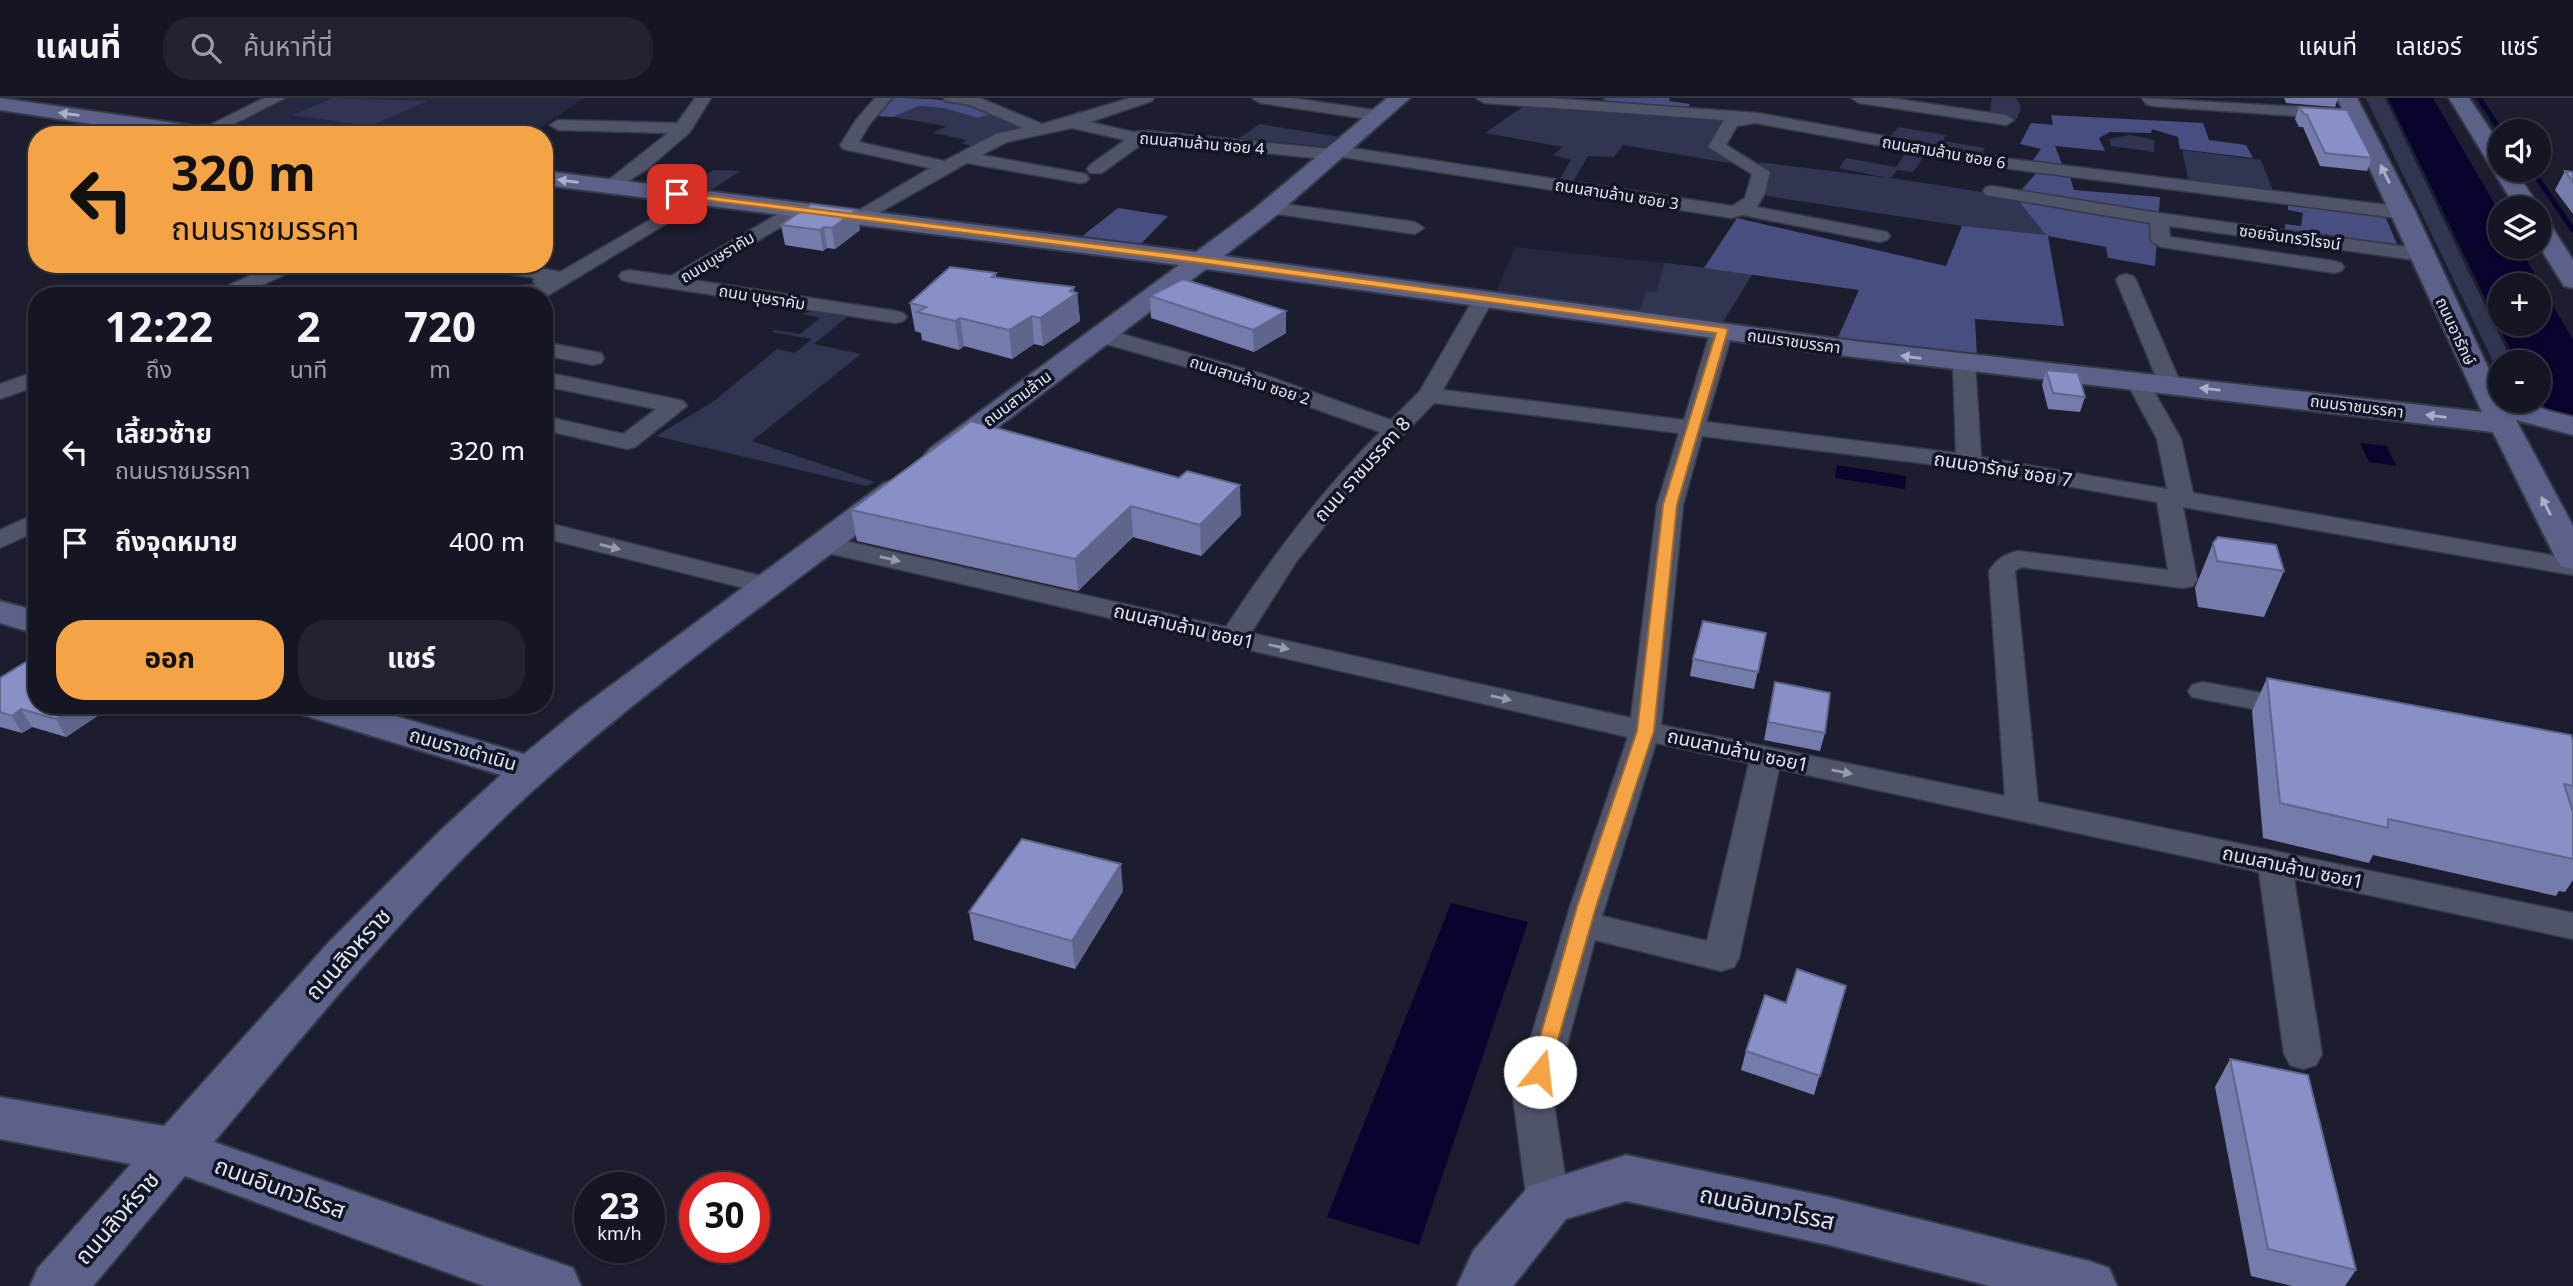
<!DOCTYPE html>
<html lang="th">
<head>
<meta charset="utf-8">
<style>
	:root { --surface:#151624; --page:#222331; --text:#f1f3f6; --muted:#9d9fa6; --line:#343541; --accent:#f4a444 }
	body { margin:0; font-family:Georgia,"Noto Sans Thai",serif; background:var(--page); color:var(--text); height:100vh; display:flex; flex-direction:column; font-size:26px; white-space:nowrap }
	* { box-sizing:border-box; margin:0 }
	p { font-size:23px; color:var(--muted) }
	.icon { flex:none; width:38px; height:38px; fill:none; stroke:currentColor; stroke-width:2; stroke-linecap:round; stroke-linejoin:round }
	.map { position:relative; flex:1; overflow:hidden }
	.drawer { position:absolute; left:28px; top:189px; width:525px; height:427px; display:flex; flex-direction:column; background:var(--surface); border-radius:28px; box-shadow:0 2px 5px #0004,0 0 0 2px var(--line) }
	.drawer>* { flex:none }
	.hud { position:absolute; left:28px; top:28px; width:525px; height:147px; border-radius:28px; box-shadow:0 2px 5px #0004,0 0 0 2px var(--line); background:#f4a444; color:#111; overflow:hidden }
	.controls { position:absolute; left:2488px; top:21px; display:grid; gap:14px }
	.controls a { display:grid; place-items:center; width:63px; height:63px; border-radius:50%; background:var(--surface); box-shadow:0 2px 5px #0004,0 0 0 2px var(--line); font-size:35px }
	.speed { position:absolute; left:574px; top:1074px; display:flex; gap:14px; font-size:35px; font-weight:700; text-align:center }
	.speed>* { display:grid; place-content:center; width:91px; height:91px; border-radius:50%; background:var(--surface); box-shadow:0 2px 5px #0004,0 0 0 2px var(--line); line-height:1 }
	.speed small { font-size:18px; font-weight:400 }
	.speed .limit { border:10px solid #d22; background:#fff; color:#111 }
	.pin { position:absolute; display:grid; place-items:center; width:60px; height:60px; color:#fff; margin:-30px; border-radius:14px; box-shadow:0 4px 10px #0006 }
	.me { position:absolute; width:77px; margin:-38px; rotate:16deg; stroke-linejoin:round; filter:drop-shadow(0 0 5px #0008) }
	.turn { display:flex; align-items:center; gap:24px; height:147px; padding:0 28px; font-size:32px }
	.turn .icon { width:91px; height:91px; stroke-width:2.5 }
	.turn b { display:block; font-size:49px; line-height:60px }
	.eta { display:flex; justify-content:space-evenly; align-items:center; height:119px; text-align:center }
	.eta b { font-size:42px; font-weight:700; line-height:49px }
	.button { display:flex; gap:14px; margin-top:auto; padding:14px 28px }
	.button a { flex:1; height:80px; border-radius:28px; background:var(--accent); color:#111; font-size:28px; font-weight:700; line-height:80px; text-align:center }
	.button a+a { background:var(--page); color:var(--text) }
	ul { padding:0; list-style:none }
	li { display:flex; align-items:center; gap:21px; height:91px; padding:0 28px }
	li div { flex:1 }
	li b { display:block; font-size:26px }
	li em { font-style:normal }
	header { display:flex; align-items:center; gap:42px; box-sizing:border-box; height:98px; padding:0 35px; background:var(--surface); border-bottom:2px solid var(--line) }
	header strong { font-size:33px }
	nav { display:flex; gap:38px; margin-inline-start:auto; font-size:24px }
	.search { width:490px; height:63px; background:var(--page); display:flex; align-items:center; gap:18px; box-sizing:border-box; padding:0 24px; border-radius:28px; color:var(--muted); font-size:26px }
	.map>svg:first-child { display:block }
	.built { fill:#252840 }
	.green { fill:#313552 }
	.forest { fill:#484e7f }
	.water { fill:#08042e; fill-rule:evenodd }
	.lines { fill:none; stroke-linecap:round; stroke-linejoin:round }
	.stream { stroke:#08042e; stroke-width:5 }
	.street-casing { stroke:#373848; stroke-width:3 }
	.secondary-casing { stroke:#373848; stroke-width:4 }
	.street { fill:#505469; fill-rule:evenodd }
	.secondary { fill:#5b6188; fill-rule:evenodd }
	.wall { fill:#757cab }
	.shaded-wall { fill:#5f658b }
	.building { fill:#8890c7; stroke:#5f658b; stroke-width:2 }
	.oneway { fill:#acb0c7 }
	.oneway2 { fill:#999cad }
	.route { fill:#f4a444; stroke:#9f6b2c; stroke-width:2 }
	.labels { text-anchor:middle; stroke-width:7; stroke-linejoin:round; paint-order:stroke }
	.far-street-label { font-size:16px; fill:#e2e4f1; stroke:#131526 }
	.street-label { font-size:19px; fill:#e2e4f1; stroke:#131526 }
	.near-street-label { font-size:23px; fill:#e2e4f1; stroke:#131526 }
</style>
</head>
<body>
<header>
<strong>แผนที่</strong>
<div class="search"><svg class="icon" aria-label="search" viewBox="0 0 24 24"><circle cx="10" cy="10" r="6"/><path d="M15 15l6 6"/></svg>ค้นหาที่นี่</div>
<nav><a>แผนที่</a><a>เลเยอร์</a><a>แชร์</a></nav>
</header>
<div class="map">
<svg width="2573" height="1188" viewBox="0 0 2573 1188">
	<rect width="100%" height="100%" fill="#1c1e30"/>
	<!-- built -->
	<path class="built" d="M283,0H584L529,37H235L212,34Z
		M1515,149L1665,165L1753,175L1723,224L1496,194Z"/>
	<!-- green -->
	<path class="green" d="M334,0L428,3L370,28L292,17Z
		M1992,0H2016L2021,9L2017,21L1989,17Z
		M2366,0H2385L2512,264H2501V280Z
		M919,8L943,10L978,20L993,15L1028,29L977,50L962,45L967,42L933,35L946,28L893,19Z
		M1524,8L1729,21L1715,43L1732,61L1729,65L1623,47L1614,59L1588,58L1573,84L1559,82L1571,62L1553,57L1563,49L1485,35Z
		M1260,26L1339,39L1327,49L1239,40Z
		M1898,29L1946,37L1943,43L1985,50L1981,56L1889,40Z
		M2130,37L2154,42V54L2111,48L2109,41Z
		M1908,52L1926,55L1913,74L1897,72L1891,80L2015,99L2047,138L1962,128L1767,98L1759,64L1887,80L1839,70L1846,60L1896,69Z
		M2182,52L2261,62L2274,95L2189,85Z
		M713,72L740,73L705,96L683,93Z
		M1665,165L1753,175L1723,224L1640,213L1646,193L1656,194Z
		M816,212L848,218L814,246L861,256L752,343L875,384L867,388L656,338L714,303L777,251L795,255L812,241L772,234L775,232L800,236L820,220L802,216Z"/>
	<!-- forest -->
	<path class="forest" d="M891,0C927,0 959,1 993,15L978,20L943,10L919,8L893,19L874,18Z
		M1602,0H1670L1669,3L1690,6L1687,13L1615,8Z
		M2051,17L2203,25L2209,42L2246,47L2253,60L2180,51L2178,39L2152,31L2151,35L2110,34L2099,40L2105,53L2055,48L2063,69L2031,65L2041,51L2020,46L2031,25L2053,27Z
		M2039,72L2069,76L2074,92L2160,99L2155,168L2108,160L2106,149L2048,138L2064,228L1975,221L1977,260L1836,244L1859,192L1704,170L1737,120L1946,168L1962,128L2046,137L2015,99Z
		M2288,104L2385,118L2397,146L2285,133V126L2301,128L2303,115L2288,112Z
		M1118,110L1168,118L1135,152L1076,143Z"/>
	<!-- water -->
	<path class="water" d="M2388,0H2433L2501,117V149H2519L2573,242V317L2553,314L2536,307L2534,303H2539V264H2516ZM2539,187V226H2501V187Z
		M2360,345L2387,348L2396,368L2369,364Z
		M1837,367L1906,378L1905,391L1835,380Z
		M1451,805L1528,824L1419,1147L1327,1119Z"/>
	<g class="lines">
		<!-- stream -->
		<path class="stream" d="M2479,0L2501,33
			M2532,72L2573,132"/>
		<defs>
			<path id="street" d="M264,0H285L212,37L192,36Z
				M695,0H711L690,34L646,72L612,93L603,88L606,84L668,35L558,32L550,27L558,22L677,25Z
				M875,0H892L869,27L859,44L944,63L996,36L1023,30L970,7L945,3L943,0H980L1042,26L1130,0H1154L1152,3L1090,24L1133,34L1148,33L1331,51L1339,48L1732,108L1745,100L1752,76L1708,49L1724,22L1484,5L1476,0H1550L1758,15L2011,61L2404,109L2413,115L2404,121L2011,71L1755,25L1737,28L1726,47L1770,74L1765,95L1757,109L1887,134L1890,138L1887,142L1880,144L1742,117L1732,120L1342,59L1335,62L1146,43L1102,75H1090L1087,71L1090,67L1125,42L1072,30L1007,44L982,57L1086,76L1089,80L1086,84L1080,85L967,65L861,125L852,119L854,115L930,70L843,51L840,47L856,22Z
				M1252,0H1292L1381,13L1389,18L1381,23L1260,5Z
				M1851,0H1891L2006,17L2014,22L2006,27L1859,5Z
				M2142,0L2338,11L2346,16L2338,21L2152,8L2146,6Z
				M1992,88L2159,115L2422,151L2432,157L2422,163L2169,128L2170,139L2334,163L2341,165L2344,169L2341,173L2334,175L2161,149L2151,143L2150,125L1986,97L1983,93L1986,89Z
				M698,94L704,95L707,99L704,103L547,198H509L521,188L536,187L533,183L535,180L484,172L474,166H522L560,174Z
				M1270,104L1415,124L1424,130L1415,136L1263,114L1261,110L1263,106Z
				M797,105L806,111L804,115L693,182L896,213L903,215L907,219L903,223L896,225L629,184L622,182L619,178L622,174L629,172L671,178Z
				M275,166H302L299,170L238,198H211L214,194Z
				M2126,176L2133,178L2136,182L2181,286L2178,291H2162L2159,286L2116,182L2119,178Z
				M1484,194L1491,196L1494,200L1443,292L1684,322L1711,232L1714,227H1730L1733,232L1706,324L1956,355L1953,265L1956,260H1972L1975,265L1981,359L2167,391L2157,341L2126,283L2129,278H2145L2148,283L2181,341L2193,395L2573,461V477L2183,409L2197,482L2193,488L2183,490L2021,469L2015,473L2038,704L2573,815V841L2294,781L2322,956L2316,967L2303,971L2290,967L2284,956L2259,774L1779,671L1739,860L1734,869L1721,873L1595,842L1553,999L1569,1104L1563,1117L1548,1122L1533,1117L1527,1104L1513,999L1570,809L1628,639L823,454L814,452L810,446L814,440L823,438L1226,529C1272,459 1321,393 1380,334L1246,286L1092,242L1089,237L1092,232H1108L1262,276L1391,322L1420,293L1474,200L1477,196ZM1434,305L1679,335L1657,407L1631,620L1251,535L1296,464L1364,378ZM1702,338L1969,371L2157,404L2168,472L2018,453C2003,457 1997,461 1989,473L2005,698L1661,627L1683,407ZM1656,645L1749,665L1707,843L1602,818Z
				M544,244L601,255L604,260L601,265L593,267L544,257Z
				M37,273V288L0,301V286Z
				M544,274L675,301L683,303L687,308L635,349L627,351L544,332V318L623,336L656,311L544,288Z
				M37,415V433L0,450V432Z
				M544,424L778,482L782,488L778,494L768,496L544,440Z
				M2203,584L2294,601L2305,603L2309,610L2305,617L2294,619L2192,599L2188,593L2192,587Z"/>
			<path id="secondary" d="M0,0L209,30L217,32L220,37H164L0,12Z
				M1387,0H1410L1272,121L1224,158L1854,243L2482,314L2337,0H2357L2416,115L2497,289L2501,291V303H2524L2549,313L2573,319V337L2516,322L2573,428V471L2561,468L2556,461L2493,334L1854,259L1206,171L951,365L940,367L929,365L924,358L929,351L1179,167L544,87V73L1196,154L1254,111Z
				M2449,0H2469L2501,48V72H2515L2540,110L2539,111L2516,110Z
				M2539,121L2548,123L2573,162V190L2564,188L2539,148Z
				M895,382L906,385L911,392L906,399C786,491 661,579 547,680C424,789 320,918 214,1044L573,1170L581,1188H484L185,1078L93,1188H30L38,1170L131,1066L0,1041V999L164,1028L329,844L443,730L501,677L300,616L295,607H358L524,656L579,611L884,385Z
				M0,503L37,513V536L0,525Z
				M1626,1057L1829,1099L2089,1163L2109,1170L2117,1188H1990L1829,1147L1626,1103L1566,1121L1513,1188H1457L1473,1153L1529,1088Z"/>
		</defs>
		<!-- street casing -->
		<use href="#street" class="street-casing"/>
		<!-- secondary casing -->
		<use href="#secondary" class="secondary-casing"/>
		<!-- street -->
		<use href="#street" class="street"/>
		<!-- secondary -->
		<use href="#secondary" class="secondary"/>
	</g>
	<!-- wall -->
	<path class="wall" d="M2284,0H2338L2335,9L2286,5Z
		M2299,9L2372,60L2367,73L2320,68L2303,29H2299L2295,21Z
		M2565,73L2573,74V116L2555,92Z
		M856,112L860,132L835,151L827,150L823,153L785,147L781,127Z
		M996,175V179L1077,195L1080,223L1043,248L1034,246L1012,261L964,248L959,252L922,242L921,235L915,233L910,205Z
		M1150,198L1286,235L1254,254L1151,220Z
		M2046,272L2085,299L2080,314L2048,311L2042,287Z
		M971,323L1241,417L1201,458L1133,439L1078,493L857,443L851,412Z
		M2213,445L2284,473L2264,519L2198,509L2195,490Z
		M1766,535L1754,591L1690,578L1693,561Z
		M0,580L114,607L66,639L32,629L22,635L0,629Z
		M2267,580L2573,643V782L2565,794L2559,793L2556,798L2373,757L2369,765L2263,740L2252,613Z
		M1775,584L1825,635L1820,653L1764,642Z
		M1123,793L1075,871L974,842L969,814Z
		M1846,888L1814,997L1741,972L1746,953Z
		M2230,961L2356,1172L2345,1188H2292L2251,1178L2215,989Z"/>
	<!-- shaded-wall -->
	<path class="shaded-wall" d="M856,112L860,132L835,151L832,130Z
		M824,129L827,150L823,153L820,132Z
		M1074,189L1075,197L1077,195L1080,223L1043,248L1040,220Z
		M1286,213V235L1254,254L1253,232Z
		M1032,218L1034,246L1012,261L1009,232Z
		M960,220L964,248L959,252L955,223Z
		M1240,387L1241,417L1201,458L1200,427Z
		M1131,408L1133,439L1078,493L1075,461Z
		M77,607H114L66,639L56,621Z
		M21,611L32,629L22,635L12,618Z
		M1121,766L1123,793L1075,871L1072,843Z"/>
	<!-- building -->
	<path class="building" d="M2299,9L2347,12L2372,60L2325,55L2307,17L2304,16Z
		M2565,73L2573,74V84Z
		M811,106L856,112L832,130L824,129L820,132L781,127Z
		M950,169L996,175L992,179L1074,189L1070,193L1077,195L1040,220L1032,218L1009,232L960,220L955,223L917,214L926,209L910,205Z
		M1183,181L1286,213L1253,232L1150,198Z
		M2046,272L2078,275L2085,299L2053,295Z
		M971,323L1179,380L1187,373L1240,387L1200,427L1131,408L1075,461L851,412Z
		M2218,439L2276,447L2284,473L2217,463L2213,445Z
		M1703,523L1766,535L1758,574L1693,561Z
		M37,557V607H77L56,621L21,611L12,618L0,614V580Z
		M2267,580L2571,637L2573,643V688L2564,686L2573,714V761L2388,721V730L2280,705Z
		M1775,584L1830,595L1825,635L1768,624Z
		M1022,741L1121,766L1072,843L969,814Z
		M1797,871L1846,888L1820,978L1746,953L1765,897L1786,905Z
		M2230,961L2308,977L2356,1172L2268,1151Z"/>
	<!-- one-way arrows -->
	<defs><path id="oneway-solid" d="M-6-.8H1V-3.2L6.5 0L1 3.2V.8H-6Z" transform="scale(1.75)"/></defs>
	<g class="oneway">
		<use href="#oneway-solid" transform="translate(69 16) rotate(-172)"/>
		<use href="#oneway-solid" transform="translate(2385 76) rotate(-116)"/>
		<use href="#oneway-solid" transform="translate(568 83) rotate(-173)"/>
		<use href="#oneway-solid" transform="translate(1911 259) rotate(-173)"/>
		<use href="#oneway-solid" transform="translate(2210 291) rotate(-174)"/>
		<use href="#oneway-solid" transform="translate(2436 318) rotate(-173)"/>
		<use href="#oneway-solid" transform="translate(2546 408) rotate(-117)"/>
	</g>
	<g class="oneway2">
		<use href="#oneway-solid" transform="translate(610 449) rotate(14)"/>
		<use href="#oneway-solid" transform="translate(890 461) rotate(13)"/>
		<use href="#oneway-solid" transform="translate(1279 549) rotate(13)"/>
		<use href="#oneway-solid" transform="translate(1501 600) rotate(13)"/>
		<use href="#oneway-solid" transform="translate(1842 674) rotate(12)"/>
	</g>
	<!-- route -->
	<path class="route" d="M677,94L1200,159L1726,230L1728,232L1677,407L1654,633L1596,809L1547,980L1540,982L1533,980L1530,974L1577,809L1637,633L1663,407L1716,235L1200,165L673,98V94Z"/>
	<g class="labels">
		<!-- far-street labels -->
		<g class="far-street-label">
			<text transform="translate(1202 45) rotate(5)" y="6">ถนนสามล้าน ซอย 4</text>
			<text transform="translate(1944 54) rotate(10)" y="6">ถนนสามล้าน ซอย 6</text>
			<text transform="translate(1617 96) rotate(9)" y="6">ถนนสามล้าน ซอย 3</text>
			<text transform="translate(2290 139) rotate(8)" y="6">ซอยจันทรวิโรจน์</text>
			<text transform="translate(717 159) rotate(-31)" y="6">ถนนบุษราคัม</text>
			<text transform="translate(762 199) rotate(9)" y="6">ถนน บุษราคัม</text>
			<text transform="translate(2456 233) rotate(65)" y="6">ถนนอารักษ์</text>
			<text transform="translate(1794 243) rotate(8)" y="6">ถนนราชมรรคา</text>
			<text transform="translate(1250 282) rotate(18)" y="6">ถนนสามล้าน ซอย 2</text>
			<text transform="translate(1017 300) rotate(-37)" y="6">ถนนสามล้าน</text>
			<text transform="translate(2357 308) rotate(7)" y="6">ถนนราชมรรคา</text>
		</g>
		<!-- street labels -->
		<g class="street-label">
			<text transform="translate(1362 371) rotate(-48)" y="7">ถนน ราชมรรคา 8</text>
			<text transform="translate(2003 371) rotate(9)" y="7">ถนนอารักษ์ ซอย 7</text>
			<text transform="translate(1184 528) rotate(13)" y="7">ถนนสามล้าน ซอย1</text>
			<text transform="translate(463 651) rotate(16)" y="7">ถนนราชดำเนิน</text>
			<text transform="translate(1738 652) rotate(12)" y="7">ถนนสามล้าน ซอย1</text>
			<text transform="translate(2293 769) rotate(12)" y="7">ถนนสามล้าน ซอย1</text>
		</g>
		<!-- near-street labels -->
		<g class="near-street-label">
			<text transform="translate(348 856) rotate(-48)" y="8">ถนนสิงหราช</text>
			<text transform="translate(280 1090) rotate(20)" y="8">ถนนอินทวโรรส</text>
			<text transform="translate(1767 1110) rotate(12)" y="8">ถนนอินทวโรรส</text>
			<text transform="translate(117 1120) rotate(-49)" y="8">ถนนสิงห์ราช</text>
		</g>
	</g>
</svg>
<div class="controls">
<a><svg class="icon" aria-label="sound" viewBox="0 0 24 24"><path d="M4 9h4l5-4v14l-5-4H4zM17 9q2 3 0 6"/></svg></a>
<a><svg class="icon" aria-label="layers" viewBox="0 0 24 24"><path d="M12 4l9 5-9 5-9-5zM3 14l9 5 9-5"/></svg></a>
<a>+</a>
<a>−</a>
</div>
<div class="speed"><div>23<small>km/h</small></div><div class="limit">30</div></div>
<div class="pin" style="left:677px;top:96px;background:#d93025"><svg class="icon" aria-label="arrive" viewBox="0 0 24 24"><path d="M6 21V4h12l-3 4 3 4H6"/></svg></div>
<svg class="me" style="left:1540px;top:974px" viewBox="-20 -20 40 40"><circle r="19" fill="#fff"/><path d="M0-13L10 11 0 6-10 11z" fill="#f4a444"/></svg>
<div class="hud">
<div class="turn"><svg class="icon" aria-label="left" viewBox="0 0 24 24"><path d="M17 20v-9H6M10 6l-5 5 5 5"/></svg><div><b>320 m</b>ถนนราชมรรคา</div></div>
</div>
<section class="drawer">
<div class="eta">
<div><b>12:22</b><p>ถึง</p></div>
<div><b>2</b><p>นาที</p></div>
<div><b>720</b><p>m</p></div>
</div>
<ul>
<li><svg class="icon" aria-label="left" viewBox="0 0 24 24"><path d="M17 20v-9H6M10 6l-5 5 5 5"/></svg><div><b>เลี้ยวซ้าย</b><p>ถนนราชมรรคา</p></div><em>320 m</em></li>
<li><svg class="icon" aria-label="arrive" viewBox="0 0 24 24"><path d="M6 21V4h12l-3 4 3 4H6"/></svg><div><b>ถึงจุดหมาย</b></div><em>400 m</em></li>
</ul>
<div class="button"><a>ออก</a><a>แชร์</a></div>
</section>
</div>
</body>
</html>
